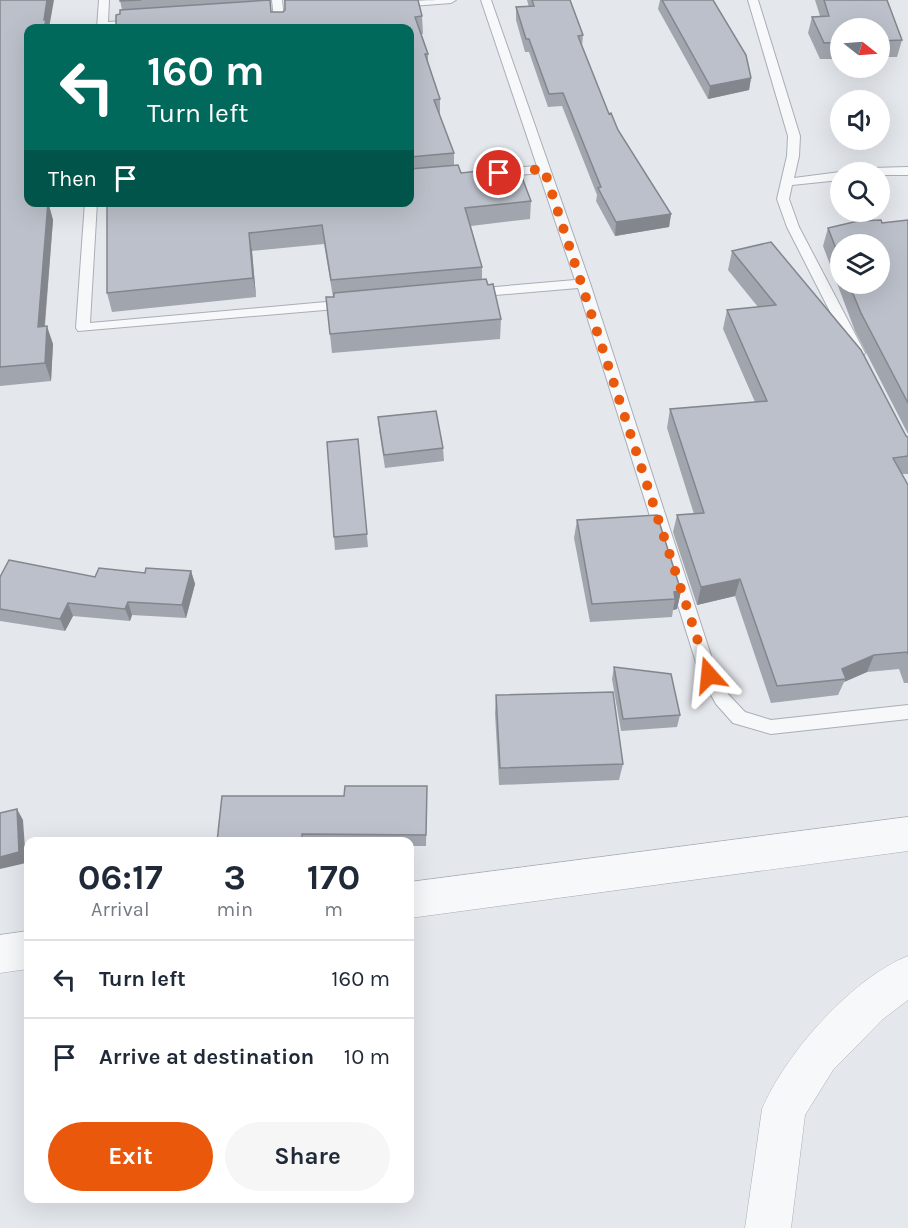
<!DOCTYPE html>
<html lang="en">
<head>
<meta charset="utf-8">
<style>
	:root { --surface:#fff; --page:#f6f6f7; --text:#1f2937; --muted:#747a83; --line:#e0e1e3; --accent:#ea580c }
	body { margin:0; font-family:Karla,sans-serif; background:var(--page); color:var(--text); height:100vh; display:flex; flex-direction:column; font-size:22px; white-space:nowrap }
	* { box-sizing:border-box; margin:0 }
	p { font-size:20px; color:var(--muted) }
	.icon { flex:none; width:33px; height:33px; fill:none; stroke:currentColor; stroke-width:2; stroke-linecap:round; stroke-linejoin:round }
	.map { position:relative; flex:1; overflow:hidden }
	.details { position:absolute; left:24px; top:837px; width:390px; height:366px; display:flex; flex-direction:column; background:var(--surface); border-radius:12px; box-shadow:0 6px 24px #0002 }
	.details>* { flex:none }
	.banner { position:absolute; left:24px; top:24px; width:390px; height:183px; border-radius:12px; box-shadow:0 6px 24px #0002; background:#00695c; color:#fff; overflow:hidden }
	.needle { width:39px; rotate:107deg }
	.tools { position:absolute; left:830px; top:18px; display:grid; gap:12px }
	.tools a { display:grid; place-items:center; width:60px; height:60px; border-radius:50%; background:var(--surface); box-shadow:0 6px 24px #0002; font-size:30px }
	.pin { position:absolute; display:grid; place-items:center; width:51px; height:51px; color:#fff; margin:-26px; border:3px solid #fff; border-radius:50%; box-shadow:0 2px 6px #0007 }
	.me { position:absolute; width:66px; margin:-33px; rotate:342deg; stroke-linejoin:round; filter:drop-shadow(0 0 4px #0008) }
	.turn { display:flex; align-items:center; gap:21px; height:126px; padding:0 24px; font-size:27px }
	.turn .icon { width:78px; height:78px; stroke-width:2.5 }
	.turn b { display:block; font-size:42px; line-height:51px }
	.then { display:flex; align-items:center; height:57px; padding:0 24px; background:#0003; gap:12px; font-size:22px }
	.eta { display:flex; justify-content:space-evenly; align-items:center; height:102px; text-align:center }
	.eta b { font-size:36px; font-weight:700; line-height:42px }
	.cta { display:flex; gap:12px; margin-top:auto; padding:12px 24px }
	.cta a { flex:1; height:69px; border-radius:36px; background:var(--accent); color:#fff; font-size:24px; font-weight:700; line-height:69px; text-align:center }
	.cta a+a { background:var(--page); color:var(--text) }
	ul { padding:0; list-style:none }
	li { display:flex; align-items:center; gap:18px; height:78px; padding:0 24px; border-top:2px solid var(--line) }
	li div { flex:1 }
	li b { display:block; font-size:22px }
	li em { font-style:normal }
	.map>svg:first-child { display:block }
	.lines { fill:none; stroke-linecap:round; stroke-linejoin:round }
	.service-casing { stroke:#a9aeb7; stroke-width:2 }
	.minor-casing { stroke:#a9aeb7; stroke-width:1 }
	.service { fill:#f7f8fa; fill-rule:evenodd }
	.minor { fill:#f7f8fa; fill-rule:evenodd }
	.wall { fill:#a1a5ae; fill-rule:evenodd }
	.shaded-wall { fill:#83868d }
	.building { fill:#bbc0ca; stroke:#83868d; stroke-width:1.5 }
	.route { stroke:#ea580c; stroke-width:10; stroke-dasharray:0 18 }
</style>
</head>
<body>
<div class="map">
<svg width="908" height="1228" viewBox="0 0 908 1228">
	<rect width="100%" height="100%" fill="#e4e7ec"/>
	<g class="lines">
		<defs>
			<path id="service" d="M99,0H109L108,22L139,20L144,23L139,26L97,28Z
				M272,0H282L285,28H275Z
				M456,0L451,3L398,7L393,4C404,0 441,0 456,0Z
				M481,0H491L590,283L717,674L728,694L745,712L771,720L908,705V719L771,734L733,723L716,704L700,675L578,288L472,297L465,293L472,289L575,280L539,173L500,177L494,173L500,169L537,166Z
				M748,0H758L800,136L799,156L794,178L840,172V180L792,185L789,199L799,227L865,353L863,356L858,358L851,353L787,227L777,199L787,156L788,136Z
				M908,167V175H879V172H865L871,168Z
				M85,202H97L90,323L348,300L355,304L348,308L78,331L76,328Z"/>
			<path id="minor" d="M908,817V851L410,918V882Z
				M28,931V969L0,973V935Z
				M908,956V1000L883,1019L833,1070L805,1115L791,1228H745L762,1109C785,1054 852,978 908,956Z"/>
		</defs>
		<!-- service casing -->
		<use href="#service" class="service-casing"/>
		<!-- minor casing -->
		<use href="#minor" class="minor-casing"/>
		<!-- service -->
		<use href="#service" class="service"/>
		<!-- minor -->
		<use href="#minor" class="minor"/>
	</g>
	<!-- wall -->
	<path class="wall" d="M0,0L28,28L35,203L48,202L53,220L45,326L53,344L51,381L0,386Z
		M120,0H270L271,12H283L285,10L284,0H418L422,16L423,34H421L428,54V64L440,99V117L454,153V165L461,173L531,201L530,219L471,226L482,267V280L501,319L500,339L332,353L326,297H333L324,244L252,251L256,297L112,312L107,293V202H410V28L120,14L122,10Z
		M527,0H570L583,35L582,47L609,114L618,130L671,214L669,227L615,236L596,201L597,195L562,106L548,107L529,52H525L516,20V7H529Z
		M660,0H713L751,78L749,90L708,99L658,9Z
		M815,0H887L902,40L897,57H879V28H840V59H820L808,33L812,17L820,16Z
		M908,220V434L855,331L823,246L828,228ZM840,244L879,284H840Z
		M732,251L906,436L908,437V474H902L908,485V683H904L899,669L867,672L844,682L838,695L771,703L735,596L697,605L673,532L677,515L694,514L667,428L670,409L755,402L723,329L727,310L758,307L728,270Z
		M378,417L443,448L444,461L385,468L379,430Z
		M358,439L368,547L335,550L334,537Z
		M577,520L681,591L677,609L673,610L672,617L590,622L574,538Z
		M191,571L195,584L186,618L132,615L130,621L73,616L65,631L0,621V577H95Z
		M614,667L680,715L677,727L621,731L612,679Z
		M496,695L623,764L619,780L499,785L495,713Z
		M427,786L426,846H410V842H217L344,796Z"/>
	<!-- shaded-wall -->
	<path class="shaded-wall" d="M47,0H54L49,28H44V20Z
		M751,78L749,90L708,99L710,86Z
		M48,202L53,220L43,344L38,327Z
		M671,214L669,227L615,236L616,222Z
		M249,233L252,251L256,297L253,278Z
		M47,326L53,344L51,381L45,363Z
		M191,571L195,584L186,618L182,605Z
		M740,579L735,596L697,605L701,587Z
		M681,591L677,609L673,610L675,599L674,592Z
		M128,602L132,615L130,621L125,609Z
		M68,603L73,616L65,631L60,619Z
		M874,655L867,672L844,682L846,679L842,669Z
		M17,809L23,820L26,863L0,869V857Z"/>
	<!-- building -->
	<path class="building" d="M0,0H47L44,20H46L44,28H28V130L27,143H28L29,204L48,202L38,327L47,326L45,363L0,367Z
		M120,0H141L120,1Z
		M270,0L271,12H283L285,10V0H418L422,16L415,17L428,54H425L440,99L434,100L454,153L410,157V28H116V15L120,14V10Z
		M532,0H570L583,35L578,36L609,114L611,113L618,130L671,214L616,222L598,188L601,187L563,93L549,94L529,39H526L516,7L534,6Z
		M662,0H713L746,55L751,78L710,86Z
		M824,0H887L902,40L879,41V28H840V42L824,43L812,17L829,16Z
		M458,165L461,173L518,167L531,201L465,208L482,267L331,280L322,225L249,233L253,278L107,293V202H410V169Z
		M881,220L882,223L908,220V403L861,313L849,284H879V244H840V259L828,228L858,221Z
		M771,242L861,350L906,436L908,437V456L893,458L908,485V654L907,652L874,655L842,669L846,679L777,686L740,579L701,587L677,515L704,513L670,409L767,401L727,310L776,305L732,251Z
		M486,279L488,285L493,284L501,319L330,334L326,297H334V293Z
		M436,411L443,448L384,455L378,417Z
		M358,439L367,534L334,537L327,442Z
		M657,515L681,591L674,592L675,599L592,604L577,520Z
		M9,560L95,577L99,568L145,573L146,568L191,571L182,605L128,602L125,609L68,603L60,619L0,609V577Z
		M614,667L671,674L680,715L623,719Z
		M613,692L623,764L500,768L496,695Z
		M345,786H427L426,835L302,834V842H217L222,796H344Z
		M17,809L19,852L0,857V813Z"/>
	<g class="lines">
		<!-- route -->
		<path class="route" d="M499,173L544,169L709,675"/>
	</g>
</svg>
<div class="tools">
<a><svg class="needle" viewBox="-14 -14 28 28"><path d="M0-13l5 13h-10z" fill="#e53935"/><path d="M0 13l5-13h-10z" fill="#747a83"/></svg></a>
<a><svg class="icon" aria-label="sound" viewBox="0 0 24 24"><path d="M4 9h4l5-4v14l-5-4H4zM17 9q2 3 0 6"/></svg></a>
<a><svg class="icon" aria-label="search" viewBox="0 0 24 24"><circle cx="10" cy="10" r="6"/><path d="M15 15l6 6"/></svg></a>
<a><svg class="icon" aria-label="layers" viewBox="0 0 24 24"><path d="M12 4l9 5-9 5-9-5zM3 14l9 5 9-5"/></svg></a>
</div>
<div class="pin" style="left:499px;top:173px;background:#d93025"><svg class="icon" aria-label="arrive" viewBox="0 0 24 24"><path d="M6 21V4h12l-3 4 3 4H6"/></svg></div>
<svg class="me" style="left:709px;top:675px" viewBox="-20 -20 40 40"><path d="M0-17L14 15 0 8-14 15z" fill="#ea580c" stroke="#fff" stroke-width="4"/></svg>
<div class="banner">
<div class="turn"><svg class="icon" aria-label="left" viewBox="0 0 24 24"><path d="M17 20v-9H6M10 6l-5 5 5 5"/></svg><div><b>160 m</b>Turn left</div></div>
<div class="then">Then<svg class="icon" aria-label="arrive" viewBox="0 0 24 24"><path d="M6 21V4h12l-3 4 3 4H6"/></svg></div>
</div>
<section class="details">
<div class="eta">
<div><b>06:17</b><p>Arrival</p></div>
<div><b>3</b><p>min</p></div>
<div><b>170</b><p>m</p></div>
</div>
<ul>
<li><svg class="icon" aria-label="left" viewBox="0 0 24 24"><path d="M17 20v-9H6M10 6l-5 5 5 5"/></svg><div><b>Turn left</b></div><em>160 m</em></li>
<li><svg class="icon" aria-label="arrive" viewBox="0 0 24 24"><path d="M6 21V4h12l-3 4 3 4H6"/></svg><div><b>Arrive at destination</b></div><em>10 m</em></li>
</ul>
<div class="cta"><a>Exit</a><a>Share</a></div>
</section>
</div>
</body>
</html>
